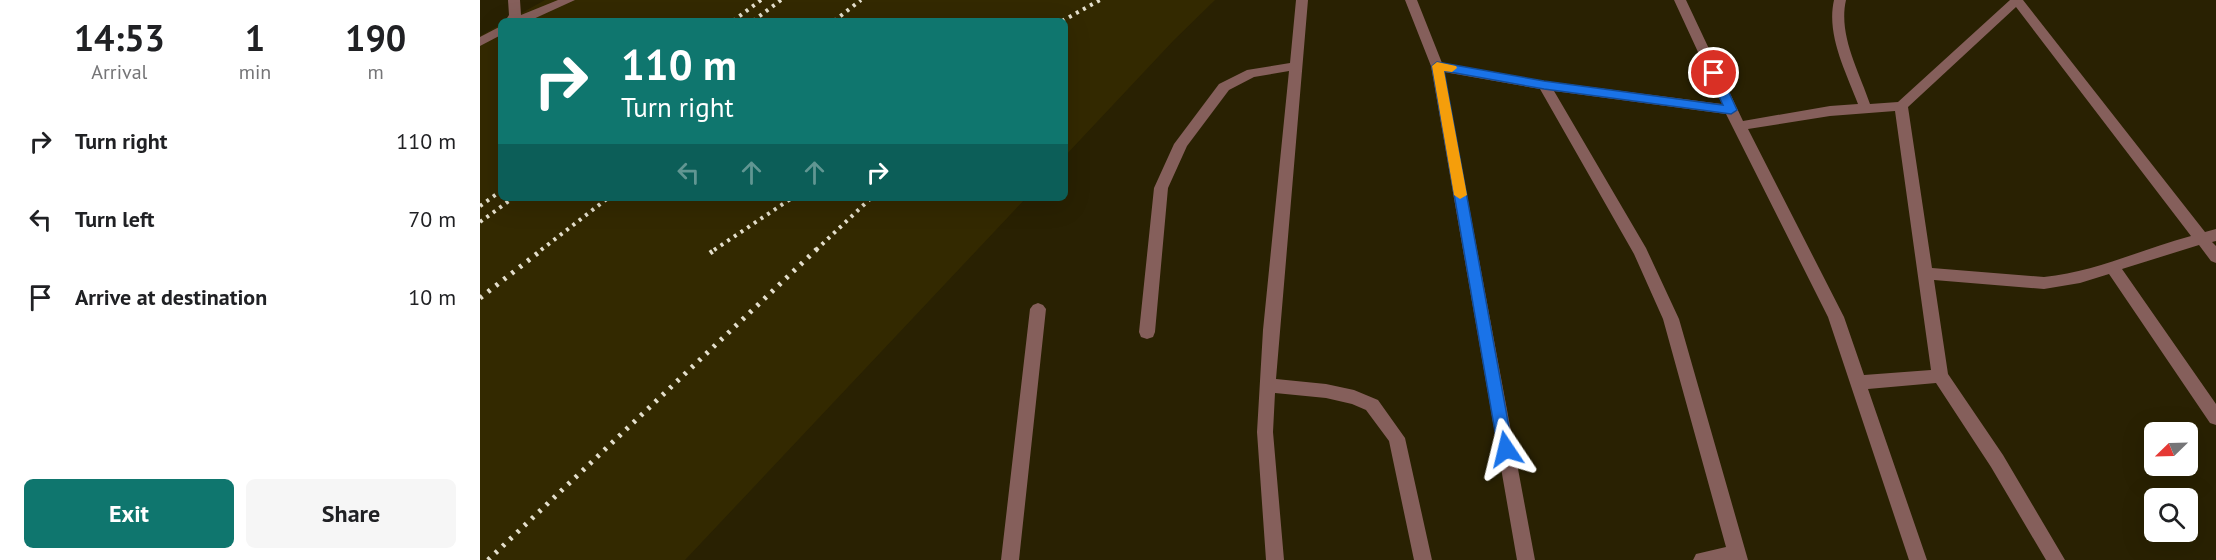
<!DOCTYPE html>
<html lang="en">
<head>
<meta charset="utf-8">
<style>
	:root { --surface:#fff; --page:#f6f6f6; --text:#202124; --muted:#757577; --accent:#0f766e }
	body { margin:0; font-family:"PT Sans",sans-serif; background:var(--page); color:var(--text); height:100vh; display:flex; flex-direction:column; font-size:22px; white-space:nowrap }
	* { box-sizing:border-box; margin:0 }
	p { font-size:20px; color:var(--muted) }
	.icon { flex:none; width:33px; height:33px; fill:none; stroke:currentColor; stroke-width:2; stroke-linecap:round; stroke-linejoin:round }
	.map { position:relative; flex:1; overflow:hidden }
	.sheet { display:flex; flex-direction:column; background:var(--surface); width:480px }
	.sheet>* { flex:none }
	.guide { position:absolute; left:18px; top:18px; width:570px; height:183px; border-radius:9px; box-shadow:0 6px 24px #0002; background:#0f766e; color:#fff; overflow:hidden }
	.needle { width:39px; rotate:247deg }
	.tools { position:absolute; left:1664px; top:422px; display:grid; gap:12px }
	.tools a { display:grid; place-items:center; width:54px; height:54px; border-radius:9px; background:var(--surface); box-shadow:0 6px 24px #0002; font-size:30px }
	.pin { position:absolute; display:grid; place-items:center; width:51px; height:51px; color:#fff; margin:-26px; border:3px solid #fff; border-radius:50%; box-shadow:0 2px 6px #0007 }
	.me { position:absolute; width:66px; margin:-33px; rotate:350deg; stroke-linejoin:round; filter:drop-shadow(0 0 4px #0008) }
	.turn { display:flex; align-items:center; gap:21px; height:126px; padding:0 24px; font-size:27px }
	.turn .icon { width:78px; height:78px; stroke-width:2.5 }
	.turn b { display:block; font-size:42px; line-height:51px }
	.lanes { display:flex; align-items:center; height:57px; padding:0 24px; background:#0003; justify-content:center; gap:30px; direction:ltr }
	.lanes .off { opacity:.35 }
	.eta { display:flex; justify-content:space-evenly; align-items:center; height:102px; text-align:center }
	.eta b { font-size:36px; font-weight:700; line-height:42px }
	.primary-button { display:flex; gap:12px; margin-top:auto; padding:12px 24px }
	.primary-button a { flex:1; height:69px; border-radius:9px; background:var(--accent); color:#fff; font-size:24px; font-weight:700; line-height:69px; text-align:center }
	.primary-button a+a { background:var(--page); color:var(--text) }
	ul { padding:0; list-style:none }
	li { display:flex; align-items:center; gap:18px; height:78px; padding:0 24px }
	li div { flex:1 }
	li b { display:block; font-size:22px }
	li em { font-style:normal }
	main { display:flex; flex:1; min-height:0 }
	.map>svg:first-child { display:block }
	.built { fill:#332900 }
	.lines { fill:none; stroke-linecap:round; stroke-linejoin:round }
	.minor { fill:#855f5b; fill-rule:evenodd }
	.rail-far1 { stroke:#e4dfcc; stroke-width:4; stroke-dasharray:3 5; stroke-linecap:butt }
	.rail { stroke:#e4dfcc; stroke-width:5; stroke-dasharray:3 7; stroke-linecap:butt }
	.route { fill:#1a73e8; stroke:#114b97; stroke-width:1.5 }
	.slow { fill:#f59e0b }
</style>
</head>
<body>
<main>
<section class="sheet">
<div class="eta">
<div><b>14:53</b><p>Arrival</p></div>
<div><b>1</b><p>min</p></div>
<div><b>190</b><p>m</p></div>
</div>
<ul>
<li><svg class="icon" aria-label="right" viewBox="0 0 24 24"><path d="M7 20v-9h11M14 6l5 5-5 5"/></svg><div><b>Turn right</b></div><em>110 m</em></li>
<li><svg class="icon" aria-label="left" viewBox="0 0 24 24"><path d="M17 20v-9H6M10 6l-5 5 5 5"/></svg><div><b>Turn left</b></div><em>70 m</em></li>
<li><svg class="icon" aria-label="arrive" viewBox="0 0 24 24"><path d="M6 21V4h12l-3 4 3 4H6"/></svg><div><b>Arrive at destination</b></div><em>10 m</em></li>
</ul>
<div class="primary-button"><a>Exit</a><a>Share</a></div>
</section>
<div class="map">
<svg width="1736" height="560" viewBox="0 0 1736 560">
	<rect width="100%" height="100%" fill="#292102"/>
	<!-- built -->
	<path class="built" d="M65,0H735L694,40L585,156V21H27Z
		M21,24V198H546L205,560H0V36Z"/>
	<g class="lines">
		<!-- minor -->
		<path class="minor" d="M28,0H40L41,15L78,0H95L49,21H25L29,15Z
			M816,0H828L796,379L846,384L874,390L898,400L925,438L952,560H934L909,441L886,410L872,404L846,398L795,393L793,432L804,560H786L777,432L783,330L809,71L774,77L749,90L707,146L688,188L675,332L673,337L667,339L661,337L659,332L674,188L694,144L739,84L767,70L810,63Z
			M925,0H937L962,63L1064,81L1242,104L1194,0H1206L1263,121L1350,106L1378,104C1366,72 1346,35 1354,0H1366C1358,35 1379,71 1390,104L1418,102L1530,0H1543L1725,232L1736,229V241L1732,242L1736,246V263L1731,261L1719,245L1642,269L1736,404V425L1730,423L1629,274L1600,283L1564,289L1454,280L1468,374L1523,455L1585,560H1566L1511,467L1456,383L1388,389L1447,560H1429L1348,317L1246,114L1074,91L1166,248L1199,319L1268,560H1213L1216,554L1246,547L1183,319L1154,254L1060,89L964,72L1055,560H1037L951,66ZM1536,7L1711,236C1662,249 1615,272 1564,277L1452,268L1428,107ZM1415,111L1451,370L1384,375L1364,317L1268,129L1350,116Z
			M21,26V35L0,46V37Z
			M558,303L563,305L566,309L539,560H521L550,309L553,305Z"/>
		<!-- rail-far1 -->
		<path class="rail-far1" d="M253,21L281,0
			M273,21L301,0
			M354,21L381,0
			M582,21L620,0
			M0,206L21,191
			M0,222L33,198
			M61,250L128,198
			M234,250L312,198
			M336,250L391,198"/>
		<!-- rail -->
		<path class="rail" d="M230,253L236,249
			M0,298L63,249
			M8,560L337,249"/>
	</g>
	<!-- route -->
	<path class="route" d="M957,62L1064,81L1243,105L1228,73L1234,69L1240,73L1257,110L1251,114L1064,89L964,71L1033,449L1031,454L1026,456L1020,454L1018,449L952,66Z"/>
	<!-- slow -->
	<path class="slow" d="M957,62L976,66L977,68L972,72L964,71L987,195L980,199L974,195L952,66Z"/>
</svg>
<div class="tools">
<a><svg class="needle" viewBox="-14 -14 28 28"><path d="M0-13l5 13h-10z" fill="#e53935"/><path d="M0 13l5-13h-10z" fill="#757577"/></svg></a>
<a><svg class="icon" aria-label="search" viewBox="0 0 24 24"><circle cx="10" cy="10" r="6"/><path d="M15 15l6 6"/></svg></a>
</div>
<div class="pin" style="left:1234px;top:73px;background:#d93025"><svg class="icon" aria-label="arrive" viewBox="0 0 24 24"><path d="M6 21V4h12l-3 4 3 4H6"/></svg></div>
<svg class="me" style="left:1026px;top:449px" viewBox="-20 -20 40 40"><path d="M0-17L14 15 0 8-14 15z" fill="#1a73e8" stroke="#fff" stroke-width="4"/></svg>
<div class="guide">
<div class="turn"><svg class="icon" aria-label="right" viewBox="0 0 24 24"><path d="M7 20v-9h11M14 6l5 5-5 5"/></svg><div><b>110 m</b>Turn right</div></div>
<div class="lanes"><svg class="icon off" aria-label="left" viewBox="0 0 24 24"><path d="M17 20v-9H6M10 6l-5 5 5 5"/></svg><svg class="icon off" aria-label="ahead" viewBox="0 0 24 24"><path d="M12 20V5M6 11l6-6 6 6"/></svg><svg class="icon off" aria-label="ahead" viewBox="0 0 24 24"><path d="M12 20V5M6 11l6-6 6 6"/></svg><svg class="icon" aria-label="right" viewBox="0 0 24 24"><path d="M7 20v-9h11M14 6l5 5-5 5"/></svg></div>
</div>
</div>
</main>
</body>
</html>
